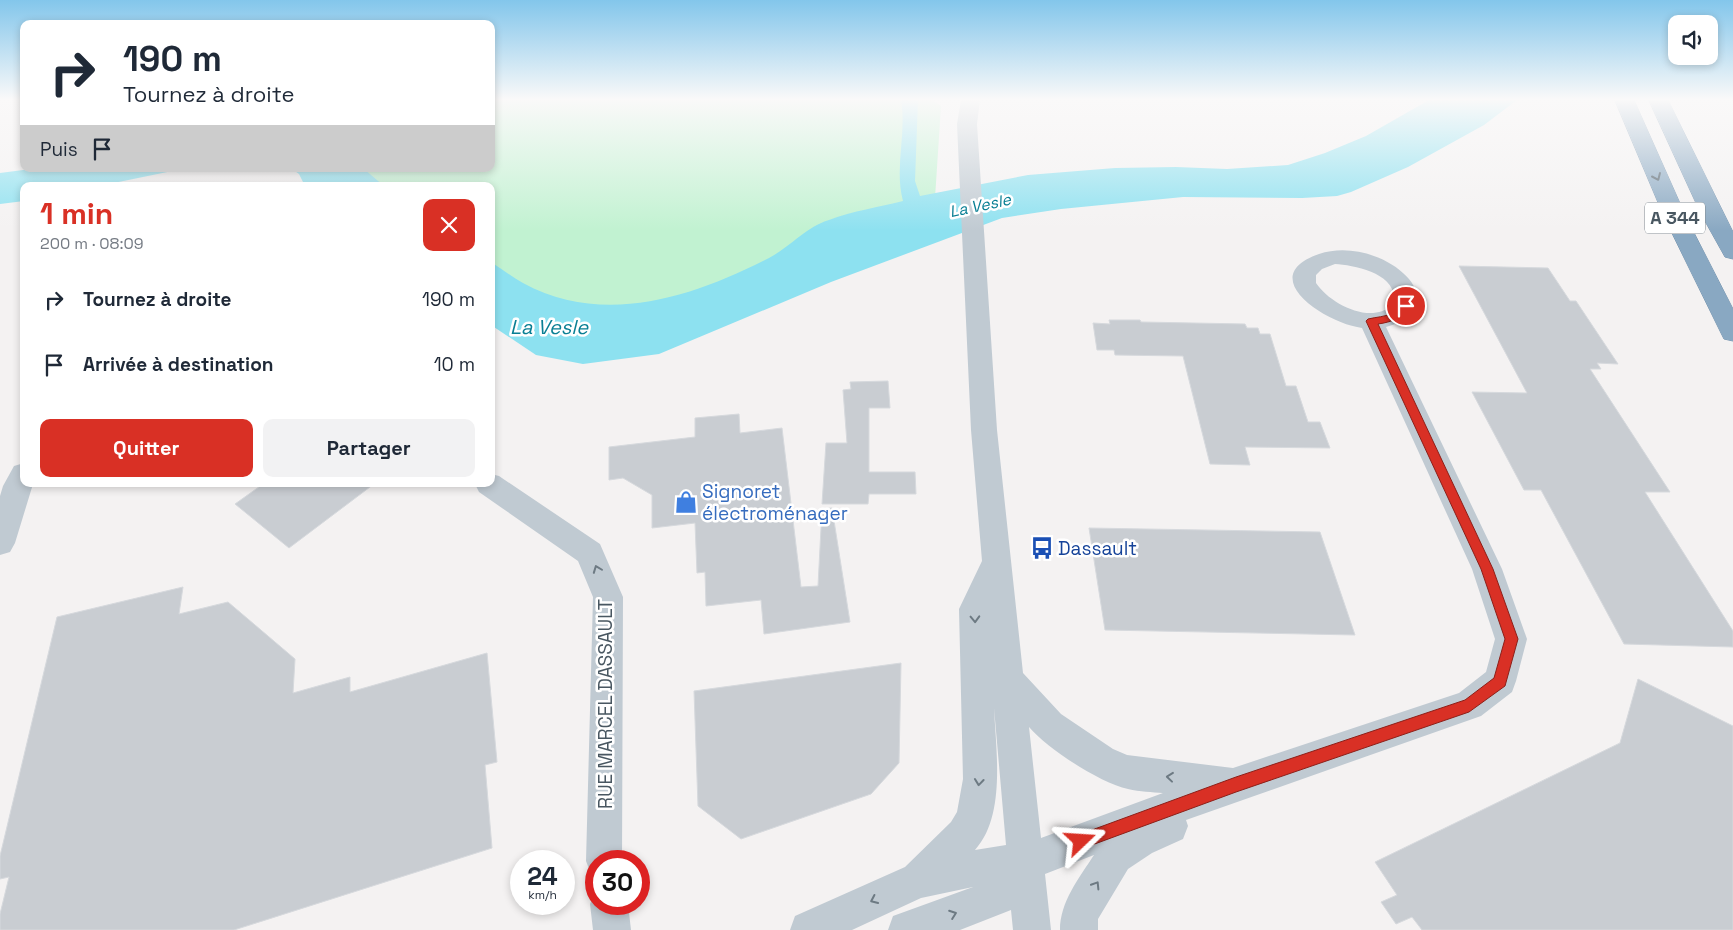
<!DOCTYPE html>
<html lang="fr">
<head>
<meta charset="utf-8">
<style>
	:root { --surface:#fff; --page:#f2f2f3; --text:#1f2937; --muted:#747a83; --accent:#d93025 }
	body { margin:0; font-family:"Space Grotesk",sans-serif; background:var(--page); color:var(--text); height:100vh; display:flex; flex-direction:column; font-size:19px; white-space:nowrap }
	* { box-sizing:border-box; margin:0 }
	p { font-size:16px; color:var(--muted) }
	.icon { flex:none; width:28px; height:28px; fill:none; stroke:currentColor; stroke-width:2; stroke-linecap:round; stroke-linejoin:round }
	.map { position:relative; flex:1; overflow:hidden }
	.side { position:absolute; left:20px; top:182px; width:475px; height:305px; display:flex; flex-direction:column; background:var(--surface); border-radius:10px; box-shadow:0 2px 8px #0003 }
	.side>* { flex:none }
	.guide { position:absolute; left:20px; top:20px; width:475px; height:152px; border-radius:10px; box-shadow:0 2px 8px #0003; background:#fff; color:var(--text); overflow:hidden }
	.fabs { position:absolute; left:1668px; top:15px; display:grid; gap:10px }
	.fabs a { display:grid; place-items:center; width:50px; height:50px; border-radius:10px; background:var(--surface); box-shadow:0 2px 8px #0003; font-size:25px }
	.speed { position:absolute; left:510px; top:850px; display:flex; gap:10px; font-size:25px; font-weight:700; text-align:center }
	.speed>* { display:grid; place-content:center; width:65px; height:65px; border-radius:50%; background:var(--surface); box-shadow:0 2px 8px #0003; line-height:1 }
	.speed small { font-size:12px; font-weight:400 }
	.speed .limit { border:8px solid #d22; background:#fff; color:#111 }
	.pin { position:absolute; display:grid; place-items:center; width:42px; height:42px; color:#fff; margin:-21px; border:2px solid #fff; border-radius:50%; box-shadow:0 1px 5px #0007 }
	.me { position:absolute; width:55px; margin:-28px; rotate:70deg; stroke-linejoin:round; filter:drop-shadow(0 0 4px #0008) }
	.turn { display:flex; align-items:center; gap:18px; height:105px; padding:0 20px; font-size:22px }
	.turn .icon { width:65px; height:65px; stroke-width:2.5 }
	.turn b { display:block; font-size:35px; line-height:42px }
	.then { display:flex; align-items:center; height:48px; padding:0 20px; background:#0003; gap:10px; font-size:19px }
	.round { display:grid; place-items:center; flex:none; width:52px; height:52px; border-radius:10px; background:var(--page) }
	.overview { display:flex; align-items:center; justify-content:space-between; height:85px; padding:0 20px }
	h1 { font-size:30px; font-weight:600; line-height:38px; color:var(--accent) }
	.action { display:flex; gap:10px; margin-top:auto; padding:10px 20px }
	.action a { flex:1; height:58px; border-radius:10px; background:var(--accent); color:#fff; font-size:20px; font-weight:600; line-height:58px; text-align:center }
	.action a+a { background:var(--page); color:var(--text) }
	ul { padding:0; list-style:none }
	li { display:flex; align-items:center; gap:15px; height:65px; padding:0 20px }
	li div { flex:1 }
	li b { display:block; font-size:19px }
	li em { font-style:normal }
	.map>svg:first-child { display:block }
	.green { fill:#c1f2d1 }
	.water { fill:#8de1f0 }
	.building { fill:#c9cdd2; stroke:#d6d9dd }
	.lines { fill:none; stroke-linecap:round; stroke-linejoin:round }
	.highway-casing { stroke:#7493ae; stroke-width:1 }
	.minor { fill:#c0cad2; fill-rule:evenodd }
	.highway { fill:#89a8c2; fill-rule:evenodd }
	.oneway { stroke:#4f5f6b }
	.oneway2 { stroke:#6d7a83 }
	.route { fill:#d93025; stroke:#8d1f18 }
	.labels { text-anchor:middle; stroke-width:5; stroke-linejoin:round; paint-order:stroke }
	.far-water-label { font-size:16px; font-style:italic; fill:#097f94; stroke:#fff }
	.shield { fill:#fff; stroke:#808990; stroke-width:1 }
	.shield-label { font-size:18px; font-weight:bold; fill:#495761 }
	.shop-label { font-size:19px; fill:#366cbe; stroke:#fff; text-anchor:start }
	.transit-label { font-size:19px; fill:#164399; stroke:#fff; text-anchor:start }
	.street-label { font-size:19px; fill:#495761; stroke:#fff }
	.water-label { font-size:20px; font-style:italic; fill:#097f94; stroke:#fff }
</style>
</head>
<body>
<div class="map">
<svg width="1733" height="930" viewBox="0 0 1733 930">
	<rect width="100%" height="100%" fill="#f4f2f2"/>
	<!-- green -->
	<path class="green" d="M491,100H932L941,106L933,229L566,350L491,298V186H332L307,169H491Z"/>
	<!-- water -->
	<path class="water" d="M901,100H918L915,181L920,196L1028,175L1115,168L1176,167L1227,169L1288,165L1325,153L1366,136L1429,100H1517L1484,125L1408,167L1351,192L1337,196L1302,198L1183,197L1061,209L1002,218L831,282L659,354L583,364L536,355L491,325V262C502,269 512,277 523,283C604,327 693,297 769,258C790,247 806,227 829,220C853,211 879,207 903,201C894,167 907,134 901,100Z
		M31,169H182L99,186H24V201L0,204V173Z
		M292,169H364L384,186H305L299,174Z"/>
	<!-- building -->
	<path class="building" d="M1459,266L1548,268L1570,301H1576L1618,364L1597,363L1601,369H1590L1670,492H1645L1733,631V647L1624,644L1541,490H1524L1472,392L1527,393Z
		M1109,320H1140L1141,322L1245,324L1247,328H1258L1260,334H1270L1286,386H1296L1308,422H1320L1330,448L1245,447L1250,465L1210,464L1183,356L1115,355L1114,350H1097L1093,323L1110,324Z
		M888,381L890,408H869V472H915L916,494H869L868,504H822L826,443H847L843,390L851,389L850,382Z
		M739,414L740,433L782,428L801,587L818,586L822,509L832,508L850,622L764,634L761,600L706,606L705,572L697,573L695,523L652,528V495L623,478L609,480V447L695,437V418Z
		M263,484H374L289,548L235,504Z
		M1089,528L1320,532L1355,635L1105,630Z
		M183,587L179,614L228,602L295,659L293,693L350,677V692L487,653L497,762L485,765L492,848L234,930H0V914L9,877L0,879V856L57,617Z
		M901,663L899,763L871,794L741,839L698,806L694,691Z
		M1638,679L1733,726V930H1422L1412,917L1396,924L1381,902L1397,895L1375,862L1620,743Z"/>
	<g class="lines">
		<defs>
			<path id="highway" d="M1615,100H1634L1687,219L1733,309V341L1724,339L1721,333L1665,219Z
				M1649,100H1668L1733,232V259L1725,257L1701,214Z"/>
		</defs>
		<!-- highway casing -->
		<use href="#highway" class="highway-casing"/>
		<!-- minor -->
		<path class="minor" d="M961,100H980L977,124L997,430L1023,673L1061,714L1113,749L1127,755L1233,768L1459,693L1486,672L1495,639L1472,569L1362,328C1327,324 1253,277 1319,254C1380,233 1464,305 1386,327L1502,569L1527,639L1516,681L1512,692L1481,716L1186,820L1188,826L1183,839L1152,853L1128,869L1098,919V930H1060C1060,902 1079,878 1094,855L1045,874L1051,930H1013L1011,910L960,930H888L893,916L973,887L921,898L852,930H790L795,916L905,867L951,822L957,812L963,779L959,609L982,561L971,430L957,124ZM1335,264C1355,265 1403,275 1392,305C1371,325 1330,304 1316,283V275L1322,269ZM994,708L1006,845L975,850C1006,816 996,751 994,708ZM1029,727C1048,749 1100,783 1128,789C1140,792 1152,792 1163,793L1041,838Z
			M24,463V484H33L15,543L10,552L0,555V496L3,486L14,466Z
			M491,474L499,476L600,544L623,597L622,861H596V876L591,874L586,861L593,597L578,561L479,492L475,484H491Z
			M596,891V904H628L631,930H593L590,904Z"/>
		<!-- highway -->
		<use href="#highway" class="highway"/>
	</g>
	<!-- one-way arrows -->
	<defs><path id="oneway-chevron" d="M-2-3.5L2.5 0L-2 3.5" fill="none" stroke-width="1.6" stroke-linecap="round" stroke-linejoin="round" transform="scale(1.25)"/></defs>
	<use class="oneway" href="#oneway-chevron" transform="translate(1657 177) rotate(66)"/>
	<g class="oneway2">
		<use href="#oneway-chevron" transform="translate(597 569) rotate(-111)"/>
		<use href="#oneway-chevron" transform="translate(975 619) rotate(88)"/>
		<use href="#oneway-chevron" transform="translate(1170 777) rotate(-174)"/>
		<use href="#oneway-chevron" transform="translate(979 782) rotate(96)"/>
		<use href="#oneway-chevron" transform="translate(1096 885) rotate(-58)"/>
		<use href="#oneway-chevron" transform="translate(874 900) rotate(155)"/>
		<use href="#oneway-chevron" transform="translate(953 914) rotate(-20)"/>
	</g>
	<!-- sky -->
	<linearGradient id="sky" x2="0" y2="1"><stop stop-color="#83c6eb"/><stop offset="0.43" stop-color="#faf9f9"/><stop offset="1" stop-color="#faf9f9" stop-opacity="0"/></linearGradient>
	<rect width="1733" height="231" fill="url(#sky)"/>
	<!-- route -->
	<path class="route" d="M1406,303L1411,306C1402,318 1392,322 1378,324L1493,569L1518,639L1505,686L1469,712L1236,792L1081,849L1076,847L1074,841L1076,836L1081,834L1236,777L1465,700L1494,678L1505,639L1481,569L1366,321L1368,319C1376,317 1385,317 1393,313C1398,310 1400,305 1406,303Z"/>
	<!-- icons -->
	<defs>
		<symbol id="shop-bare" viewBox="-9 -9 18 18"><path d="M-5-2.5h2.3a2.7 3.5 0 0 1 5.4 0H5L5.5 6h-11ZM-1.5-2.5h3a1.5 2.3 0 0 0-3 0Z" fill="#3f7fe0" stroke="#fff" stroke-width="2.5" paint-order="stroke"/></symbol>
		<symbol id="bus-bare" viewBox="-9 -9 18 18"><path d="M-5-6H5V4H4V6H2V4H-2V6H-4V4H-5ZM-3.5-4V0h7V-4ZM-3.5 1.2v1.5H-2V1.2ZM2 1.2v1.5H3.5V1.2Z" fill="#1a4fb4" stroke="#fff" stroke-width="2.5" paint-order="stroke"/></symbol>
	</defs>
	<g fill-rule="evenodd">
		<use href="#shop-bare" x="670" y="486" width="32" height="32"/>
		<use href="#bus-bare" x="1026" y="532" width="32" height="32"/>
	</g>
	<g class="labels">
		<!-- far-water labels -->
		<g class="far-water-label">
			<text transform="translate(980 205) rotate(-12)" y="6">La Vesle</text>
		</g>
		<!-- shield labels -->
		<rect class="shield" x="1645" y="202.5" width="60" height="31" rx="4"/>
		<g class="shield-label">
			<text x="1675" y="224">A 344</text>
		</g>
		<!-- shop labels -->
		<g class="shop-label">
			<text x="702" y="498">Signoret<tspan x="702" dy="22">électroménager</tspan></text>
		</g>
		<!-- transit labels -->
		<g class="transit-label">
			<text x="1058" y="555">Dassault</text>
		</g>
		<!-- street labels -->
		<g class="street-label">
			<text transform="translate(605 704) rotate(-90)" y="7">RUE MARCEL DASSAULT</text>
		</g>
		<!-- water labels -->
		<g class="water-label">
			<text x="549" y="334">La Vesle</text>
		</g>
	</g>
</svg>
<div class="fabs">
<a><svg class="icon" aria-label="sound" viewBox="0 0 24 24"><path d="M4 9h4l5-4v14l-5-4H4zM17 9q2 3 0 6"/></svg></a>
</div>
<div class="speed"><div>24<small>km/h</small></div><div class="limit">30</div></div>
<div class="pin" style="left:1406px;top:306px;background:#d93025"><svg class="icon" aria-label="arrive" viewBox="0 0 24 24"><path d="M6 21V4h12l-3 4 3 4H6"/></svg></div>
<svg class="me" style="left:1081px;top:841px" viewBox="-20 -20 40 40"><path d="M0-17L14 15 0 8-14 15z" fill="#d93025" stroke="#fff" stroke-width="4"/></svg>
<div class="guide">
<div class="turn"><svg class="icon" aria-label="right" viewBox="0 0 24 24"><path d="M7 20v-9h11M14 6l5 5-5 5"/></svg><div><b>190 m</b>Tournez à droite</div></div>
<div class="then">Puis<svg class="icon" aria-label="arrive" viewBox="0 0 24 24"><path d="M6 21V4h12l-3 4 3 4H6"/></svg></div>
</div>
<section class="side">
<div class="overview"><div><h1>1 min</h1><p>200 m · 08:09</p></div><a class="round" style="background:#d93025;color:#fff"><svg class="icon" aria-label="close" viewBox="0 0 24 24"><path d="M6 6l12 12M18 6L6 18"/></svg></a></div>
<ul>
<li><svg class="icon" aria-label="right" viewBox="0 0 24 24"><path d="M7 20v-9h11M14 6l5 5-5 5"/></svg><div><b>Tournez à droite</b></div><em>190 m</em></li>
<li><svg class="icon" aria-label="arrive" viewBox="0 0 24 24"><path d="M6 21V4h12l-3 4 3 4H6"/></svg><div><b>Arrivée à destination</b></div><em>10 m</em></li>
</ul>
<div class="action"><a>Quitter</a><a>Partager</a></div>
</section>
</div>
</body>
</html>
